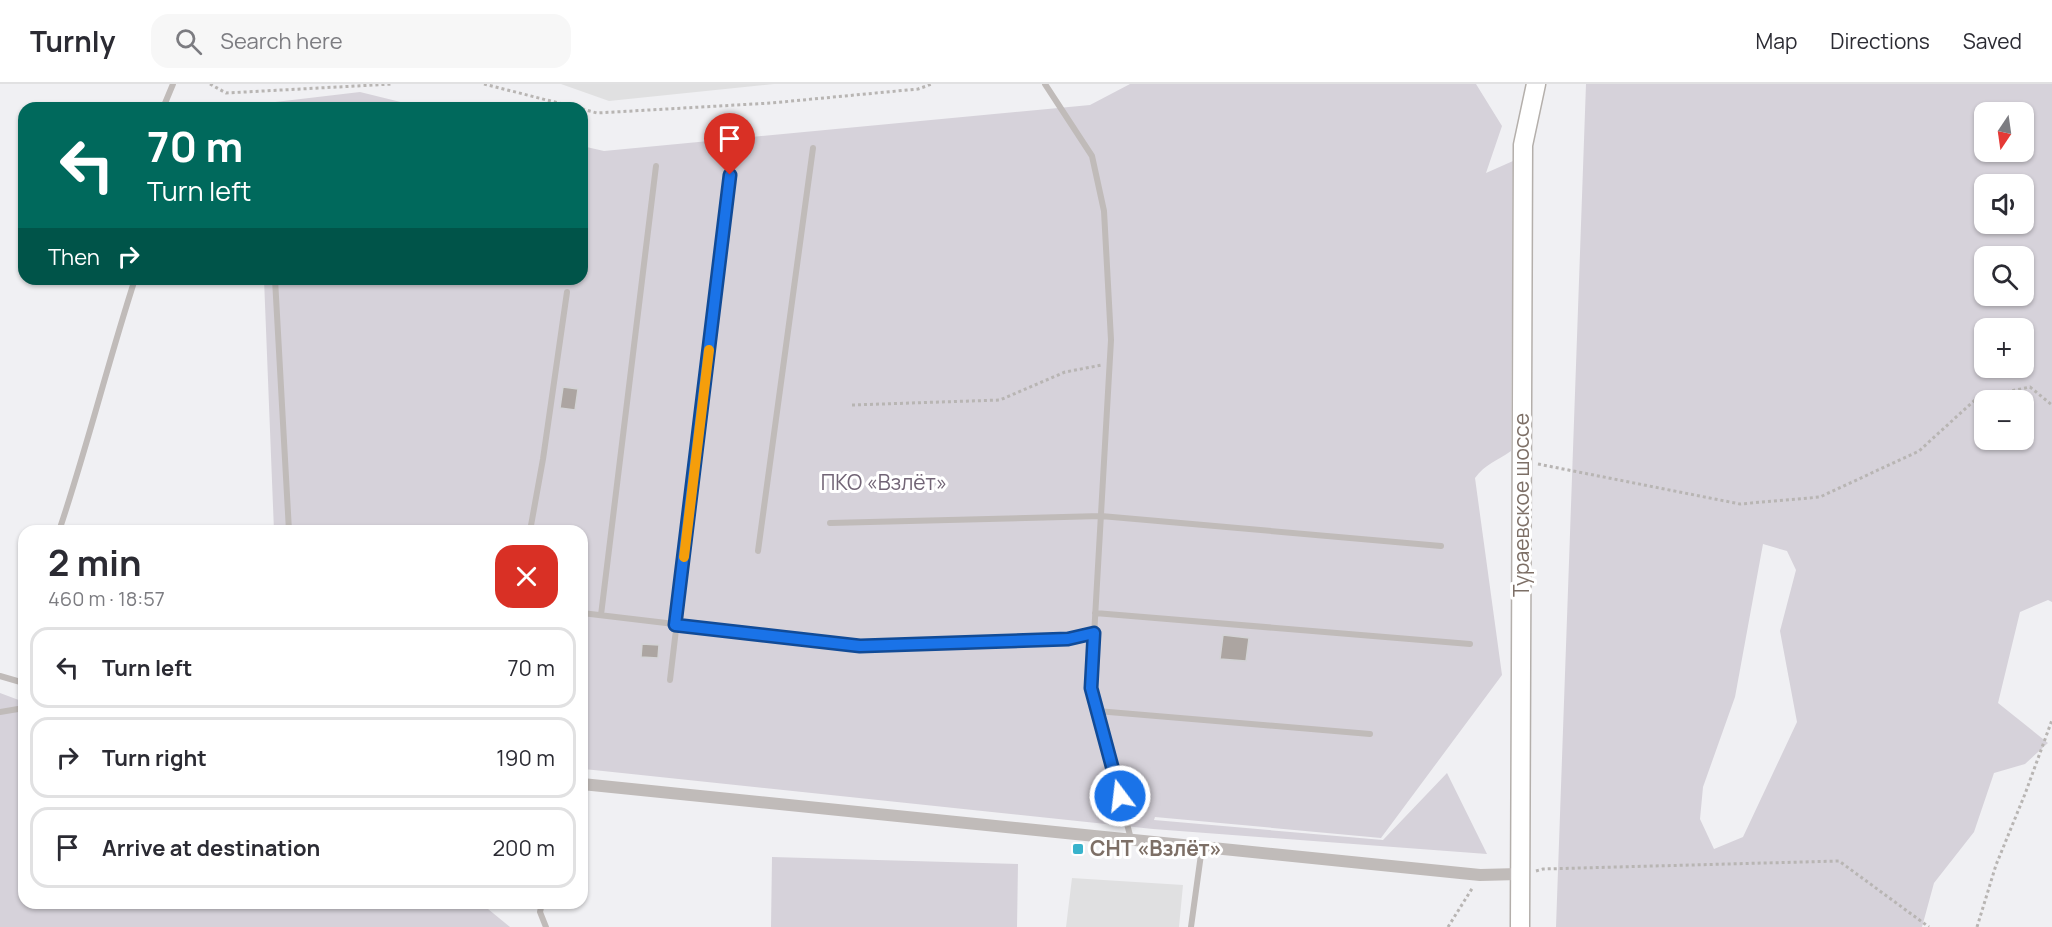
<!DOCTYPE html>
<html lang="en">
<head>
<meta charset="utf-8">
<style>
	:root { --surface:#fff; --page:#f7f7f7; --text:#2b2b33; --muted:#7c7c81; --line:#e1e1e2 }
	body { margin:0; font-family:Manrope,sans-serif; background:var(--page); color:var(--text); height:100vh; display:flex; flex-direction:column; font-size:22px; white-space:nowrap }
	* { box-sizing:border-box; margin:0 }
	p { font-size:20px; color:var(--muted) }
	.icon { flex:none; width:33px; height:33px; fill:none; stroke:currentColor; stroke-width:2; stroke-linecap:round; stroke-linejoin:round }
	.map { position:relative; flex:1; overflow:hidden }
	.details { position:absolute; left:18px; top:441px; width:570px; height:384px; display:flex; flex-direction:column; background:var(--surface); border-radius:18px; box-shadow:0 2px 4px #0004 }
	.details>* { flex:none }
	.guide { position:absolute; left:18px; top:18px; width:570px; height:183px; border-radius:18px; box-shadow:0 2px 4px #0004; background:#00695c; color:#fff; overflow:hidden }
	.needle { width:39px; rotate:193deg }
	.tools { position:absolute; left:1974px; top:18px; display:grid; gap:12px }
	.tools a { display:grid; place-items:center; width:60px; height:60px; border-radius:12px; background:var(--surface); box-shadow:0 2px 4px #0004; font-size:30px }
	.pin { position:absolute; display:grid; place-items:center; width:51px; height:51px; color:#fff; margin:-62px -26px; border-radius:50% 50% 50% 0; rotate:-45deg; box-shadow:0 0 6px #0007 }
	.pin .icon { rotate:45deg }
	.me { position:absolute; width:66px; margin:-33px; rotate:345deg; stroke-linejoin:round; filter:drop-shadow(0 0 4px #0008) }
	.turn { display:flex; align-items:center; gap:21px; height:126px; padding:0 30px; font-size:27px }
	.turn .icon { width:78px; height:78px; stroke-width:2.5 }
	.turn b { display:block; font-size:42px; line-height:51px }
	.then { display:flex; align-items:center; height:57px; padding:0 30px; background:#0003; gap:12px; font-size:22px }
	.round { display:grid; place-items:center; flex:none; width:63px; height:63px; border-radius:18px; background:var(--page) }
	.head { display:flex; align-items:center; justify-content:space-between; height:102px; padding:0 30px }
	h1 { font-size:36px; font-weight:700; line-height:45px }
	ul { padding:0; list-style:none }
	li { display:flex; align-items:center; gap:18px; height:81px; margin:0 12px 9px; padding:0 18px; border:3px solid var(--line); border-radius:18px }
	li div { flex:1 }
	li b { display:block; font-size:22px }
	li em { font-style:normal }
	header { display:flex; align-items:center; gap:36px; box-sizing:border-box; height:84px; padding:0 30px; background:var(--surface); border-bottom:2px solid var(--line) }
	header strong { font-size:28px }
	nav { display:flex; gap:33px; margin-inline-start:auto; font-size:21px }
	.search { width:420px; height:54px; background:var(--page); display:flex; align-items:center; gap:15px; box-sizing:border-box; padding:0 21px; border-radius:18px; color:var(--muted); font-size:22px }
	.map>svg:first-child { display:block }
	.built { fill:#e0e0e1 }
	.green { fill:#d6d2da; fill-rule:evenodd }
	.building { fill:#aca5a1; stroke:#d3d3d5; stroke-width:1.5 }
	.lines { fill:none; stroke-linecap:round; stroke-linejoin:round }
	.secondary-casing { stroke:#b4afab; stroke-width:21 }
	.path { stroke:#b8b5b3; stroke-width:3; stroke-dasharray:3 3; stroke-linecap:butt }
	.service { stroke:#c0bbb9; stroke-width:6 }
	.minor { stroke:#c0bbb9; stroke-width:12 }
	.secondary { stroke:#fff; stroke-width:18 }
	.route-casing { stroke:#114b97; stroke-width:15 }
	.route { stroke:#1a73e8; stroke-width:10 }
	.slow { stroke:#f59e0b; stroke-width:10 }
	.poi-dot { fill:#38b3cc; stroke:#fff; stroke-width:2 }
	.labels { text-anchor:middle; stroke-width:6; stroke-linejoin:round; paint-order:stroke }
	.park-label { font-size:21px; fill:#716475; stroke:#fff }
	.street-label { font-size:21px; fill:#7d6f66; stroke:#fff }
	.poi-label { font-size:21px; font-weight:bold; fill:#7d6f66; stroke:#fff; text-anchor:start }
</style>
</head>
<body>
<header>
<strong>Turnly</strong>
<div class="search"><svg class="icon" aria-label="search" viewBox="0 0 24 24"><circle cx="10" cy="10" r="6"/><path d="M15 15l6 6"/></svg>Search here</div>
<nav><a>Map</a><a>Directions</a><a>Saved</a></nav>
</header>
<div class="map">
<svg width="2052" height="843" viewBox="0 0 2052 843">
	<rect width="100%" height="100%" fill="#f0f0f3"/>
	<!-- built -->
	<path class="built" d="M561,0H774L609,17Z
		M1072,794L1183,801L1179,843H1066Z"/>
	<!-- green -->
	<path class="green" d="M1130,0H1476L1502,42L1486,89L1513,77L1511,367C1497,377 1485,380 1475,394L1502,591L1381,754L1155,733L1154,736L1383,756L1447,689L1487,770L1153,745L584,685L585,680H582V447H274L264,195H582V62L604,67L1090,21Z
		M1586,0H2052V518L2048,516L2020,528L1998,619L2048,659L2025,680L1994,689L1974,748L1934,799L1922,843H1556ZM2024,28V68H1984V28ZM2024,100V140H1984V100ZM2024,172V212H1984V172ZM2024,244V284H1984V244ZM2024,316V356H1984V316ZM1763,460L1787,467L1796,486L1780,547L1797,638L1743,753L1714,765L1700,735L1703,703L1735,613Z
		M360,8L425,24H224Z
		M0,609L24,618V819H475L488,825L510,843H0Z
		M772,773L1018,780L1017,843H771Z"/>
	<!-- building -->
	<path class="building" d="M563,303L578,305L575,326L560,324Z
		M1223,551L1249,554L1246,577L1220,575Z
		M642,560L659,561L658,574L641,573Z"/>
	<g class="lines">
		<defs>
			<path id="secondary" d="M1520,843L1523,61L1536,0"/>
		</defs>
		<!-- secondary casing -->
		<use href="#secondary" class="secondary-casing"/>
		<!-- path -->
		<path class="path" d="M210,0L226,9L393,0
			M484,0L578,24
			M582,25L597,29L771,19L918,5L932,0
			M852,321L1000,316L1065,288L1102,281
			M1538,380L1740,420L1820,413L1919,367L1977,314L2030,303L2052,321
			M1536,787L1543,785L1839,777L1929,843
			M1448,843L1473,803
			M1977,843L1996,781L2025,710L2052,636"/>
		<!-- service -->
		<path class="service" d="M1045,0L1092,72L1104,127L1111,256L1091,604L1131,755
			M163,24L173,0
			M275,195L289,447
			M830,439L1101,432L1441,462
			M59,447C87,364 108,278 135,195
			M530,447L543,375L567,208
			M758,467L813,64
			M582,529L860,562L1068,555L1094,549
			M1095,529L1470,560
			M601,531L656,82
			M0,592L24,599
			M670,596L733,67
			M1097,627L1370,650
			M0,628L24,624
			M582,632H583
			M542,819L540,828L546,843
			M1191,843L1202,763"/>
		<!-- minor -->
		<path class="minor" d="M582,700L1480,791L1519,790"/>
		<!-- secondary -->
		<use href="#secondary" class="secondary"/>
	</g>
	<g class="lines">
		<defs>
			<path id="route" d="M730,91L675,541L860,562L1068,555L1094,549L1091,604L1120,712"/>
		</defs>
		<!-- route casing -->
		<use href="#route" class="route-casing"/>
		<!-- route -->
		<use href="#route" class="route"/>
		<!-- slow -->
		<path class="slow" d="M684,473L709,266"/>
	</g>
	<!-- markers -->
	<rect class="poi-dot" x="1072" y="759" width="12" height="12" rx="3"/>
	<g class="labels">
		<!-- park labels -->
		<g class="park-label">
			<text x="884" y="406">ПКО «Взлёт»</text>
		</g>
		<!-- street labels -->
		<g class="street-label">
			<text transform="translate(1522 421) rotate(-90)" y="7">Тураевское шоссе</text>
		</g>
		<!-- poi labels -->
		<g class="poi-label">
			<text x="1090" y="772">СНТ «Взлёт»</text>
		</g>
	</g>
</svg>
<div class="tools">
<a><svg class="needle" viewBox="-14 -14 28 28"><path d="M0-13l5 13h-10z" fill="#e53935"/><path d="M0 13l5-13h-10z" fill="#7c7c81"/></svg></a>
<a><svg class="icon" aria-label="sound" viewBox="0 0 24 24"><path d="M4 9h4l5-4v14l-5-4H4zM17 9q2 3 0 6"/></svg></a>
<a><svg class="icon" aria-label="search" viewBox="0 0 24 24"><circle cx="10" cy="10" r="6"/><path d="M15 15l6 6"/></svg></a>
<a>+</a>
<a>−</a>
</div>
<div class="pin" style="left:730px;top:91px;background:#d93025"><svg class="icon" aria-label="arrive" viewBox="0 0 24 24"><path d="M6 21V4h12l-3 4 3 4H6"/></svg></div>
<svg class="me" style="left:1120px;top:712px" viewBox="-20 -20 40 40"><circle r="17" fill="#1a73e8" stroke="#fff" stroke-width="3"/><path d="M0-11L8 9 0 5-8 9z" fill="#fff"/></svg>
<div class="guide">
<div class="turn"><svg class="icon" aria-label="left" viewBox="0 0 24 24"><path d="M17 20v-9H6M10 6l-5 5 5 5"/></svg><div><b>70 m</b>Turn left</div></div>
<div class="then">Then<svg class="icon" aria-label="right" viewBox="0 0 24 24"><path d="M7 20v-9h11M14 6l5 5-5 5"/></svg></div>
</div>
<section class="details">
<div class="head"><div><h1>2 min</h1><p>460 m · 18:57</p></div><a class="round" style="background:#d93025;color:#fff"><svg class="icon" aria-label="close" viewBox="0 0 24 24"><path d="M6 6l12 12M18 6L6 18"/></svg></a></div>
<ul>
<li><svg class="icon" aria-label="left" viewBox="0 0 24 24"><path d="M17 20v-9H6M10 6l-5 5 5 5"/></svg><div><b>Turn left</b></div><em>70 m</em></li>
<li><svg class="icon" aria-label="right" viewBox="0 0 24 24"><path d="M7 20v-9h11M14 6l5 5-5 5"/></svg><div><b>Turn right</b></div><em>190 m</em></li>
<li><svg class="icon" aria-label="arrive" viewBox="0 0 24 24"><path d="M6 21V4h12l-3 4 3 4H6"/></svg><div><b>Arrive at destination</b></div><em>200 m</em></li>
</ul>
</section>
</div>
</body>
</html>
